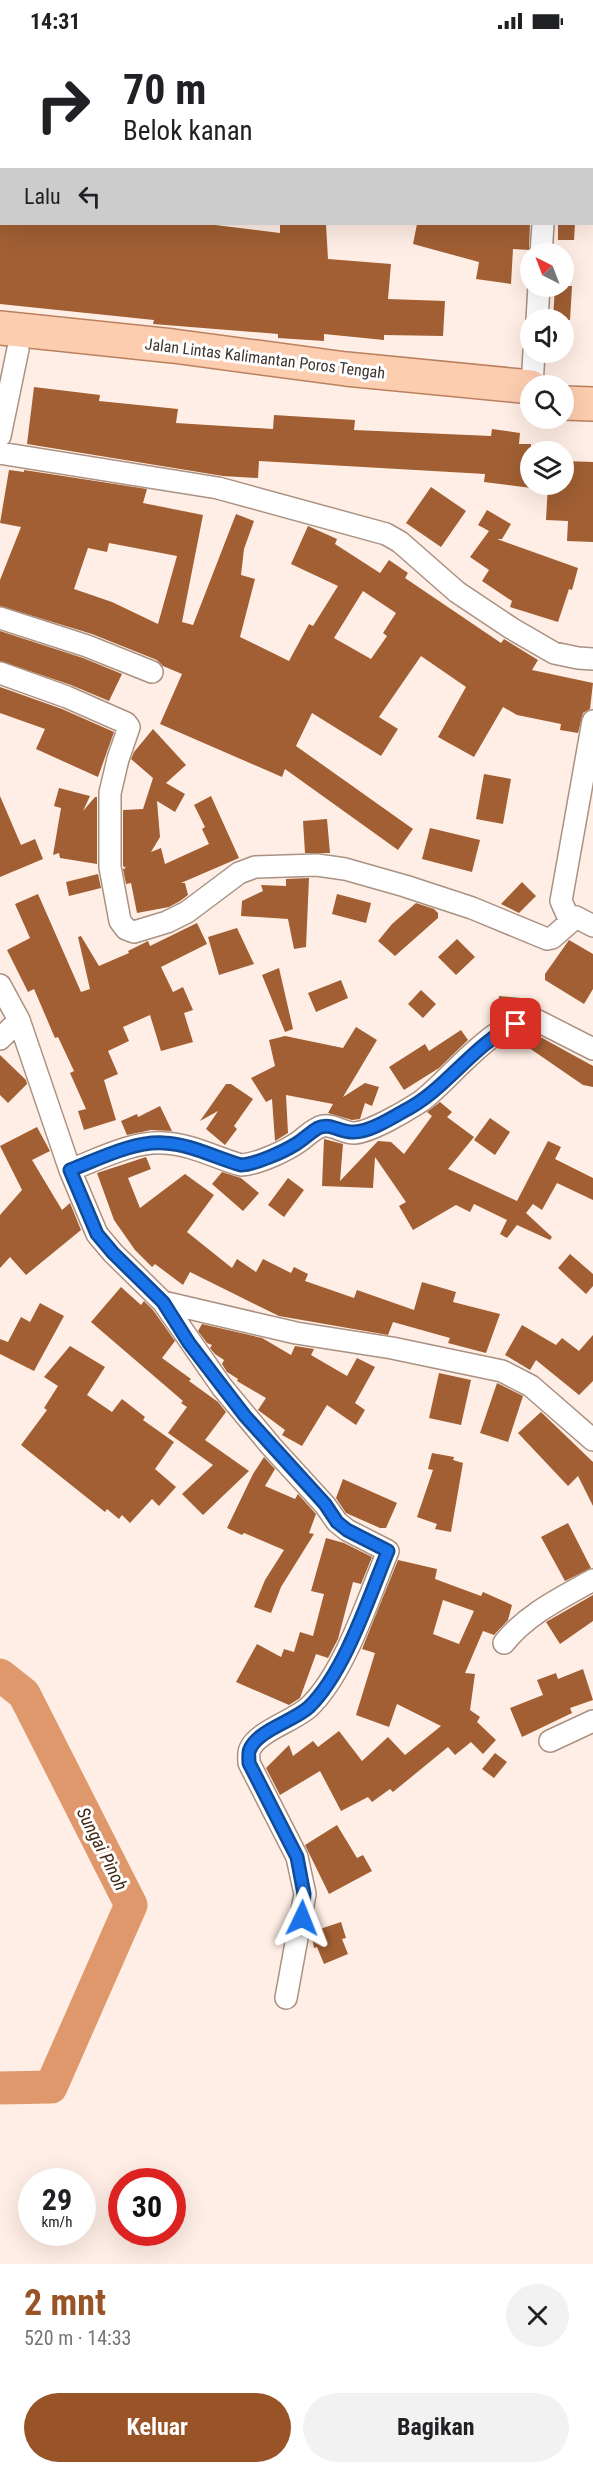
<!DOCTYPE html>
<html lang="id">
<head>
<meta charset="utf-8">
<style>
	:root { --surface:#fff; --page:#f2f2f2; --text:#202124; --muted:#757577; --accent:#985426 }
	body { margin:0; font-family:"Roboto Condensed",sans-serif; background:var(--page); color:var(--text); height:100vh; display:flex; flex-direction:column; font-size:22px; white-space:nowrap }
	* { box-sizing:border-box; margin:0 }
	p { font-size:20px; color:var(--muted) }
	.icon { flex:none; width:33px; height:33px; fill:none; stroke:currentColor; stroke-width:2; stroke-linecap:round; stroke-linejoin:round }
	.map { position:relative; height:2222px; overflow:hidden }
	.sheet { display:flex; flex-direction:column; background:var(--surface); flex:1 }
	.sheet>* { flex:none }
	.hud { position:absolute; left:0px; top:0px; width:594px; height:183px; box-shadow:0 6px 24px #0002; background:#fff; color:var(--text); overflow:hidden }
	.needle { width:39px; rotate:318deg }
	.fabs { position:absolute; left:520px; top:201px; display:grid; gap:12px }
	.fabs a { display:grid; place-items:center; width:54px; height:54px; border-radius:50%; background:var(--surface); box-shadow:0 6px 24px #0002; font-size:30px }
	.speed { position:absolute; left:18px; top:2126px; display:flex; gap:12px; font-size:30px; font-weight:700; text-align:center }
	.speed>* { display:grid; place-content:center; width:78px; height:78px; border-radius:50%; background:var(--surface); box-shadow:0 6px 24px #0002; line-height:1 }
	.speed small { font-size:15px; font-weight:400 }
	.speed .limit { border:9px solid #d22; background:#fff; color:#111 }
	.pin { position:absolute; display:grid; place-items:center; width:51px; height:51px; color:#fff; margin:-26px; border-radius:12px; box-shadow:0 3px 9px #0006 }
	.me { position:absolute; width:66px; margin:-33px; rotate:2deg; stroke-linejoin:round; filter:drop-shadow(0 0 4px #0008) }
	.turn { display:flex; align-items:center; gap:21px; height:126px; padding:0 24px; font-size:27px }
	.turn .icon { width:78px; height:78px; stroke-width:2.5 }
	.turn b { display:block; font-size:42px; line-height:51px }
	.then { display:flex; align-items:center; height:57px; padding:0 24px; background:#0003; gap:12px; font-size:22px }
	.round { display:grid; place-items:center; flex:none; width:63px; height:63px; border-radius:32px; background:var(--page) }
	.overview { display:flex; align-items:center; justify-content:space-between; height:102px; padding:0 24px }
	h1 { font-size:36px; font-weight:700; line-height:45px; color:var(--accent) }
	.button { display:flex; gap:12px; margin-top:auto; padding:12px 24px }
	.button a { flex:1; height:69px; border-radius:36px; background:var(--accent); color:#fff; font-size:24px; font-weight:700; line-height:69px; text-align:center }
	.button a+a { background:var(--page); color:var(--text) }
	.status { display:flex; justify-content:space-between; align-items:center; height:42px; padding:0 30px; background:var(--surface); direction:ltr }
	.status svg { height:16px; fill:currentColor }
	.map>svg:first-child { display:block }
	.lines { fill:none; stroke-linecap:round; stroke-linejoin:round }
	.river { stroke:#df986c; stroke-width:33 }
	.building { fill:#a15f33; fill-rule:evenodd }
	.minor-casing { stroke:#aa9182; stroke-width:24 }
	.primary-casing { stroke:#ba815f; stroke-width:36 }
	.minor { stroke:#fff; stroke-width:21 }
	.primary { stroke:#fdcdaf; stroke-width:33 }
	.route-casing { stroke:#114b97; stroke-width:15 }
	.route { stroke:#1a73e8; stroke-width:10 }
	.labels { text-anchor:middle; stroke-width:6; stroke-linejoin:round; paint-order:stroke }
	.street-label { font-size:16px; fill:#3f342e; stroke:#fff }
	.water-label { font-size:18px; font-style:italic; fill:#412411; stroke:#fff }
</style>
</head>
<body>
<div class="status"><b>14:31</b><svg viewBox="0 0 49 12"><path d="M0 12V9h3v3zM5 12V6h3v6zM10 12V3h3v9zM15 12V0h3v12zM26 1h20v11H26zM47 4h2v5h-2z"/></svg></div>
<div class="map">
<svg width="593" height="2222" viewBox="0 0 593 2222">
	<rect width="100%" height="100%" fill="#ffeee5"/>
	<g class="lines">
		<!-- river -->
		<path class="river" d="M0,1633L24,1652L131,1863L51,2045L0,2046"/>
	</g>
	<!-- building -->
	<path class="building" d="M0,182H207L280,191V182H326L328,217L391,222L388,257L445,259L443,294L384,293V298L324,292V299L278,296V292L153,282L154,278L0,262Z
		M417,182H530L529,208L513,207L511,242L476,237L479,220L413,202Z
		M558,182H575L574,198H558Z
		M555,244H572L570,278H553Z
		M34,345L100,353L99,359L178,367L176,381L273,387L274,373L355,378L354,388L491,394L492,387L520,391L519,402H531V446L484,440L485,432L259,419L258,436L223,434L27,402Z
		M564,419L593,420V500L567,499L568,479L546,478L548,442H564Z
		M9,428L24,430V428L147,447L143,461L203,473L182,580L193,583L236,472L254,479L244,507L241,533L255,537L240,595L289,619L309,582L313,584L338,544L291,522L308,484L337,497L335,502L380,531L389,518L408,531L405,536L501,601L504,597L538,618L532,628L593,641L590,667L583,671L578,691L560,688L561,682L517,673L503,665L474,715L438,695L466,645L421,614L379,675L398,687L381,714L312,671L296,704L413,787L398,808L285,727L282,735L160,682L182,632L163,624L157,618L92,592L0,564V538L21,485L0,481ZM109,501L177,514L158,582L112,560L74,547L88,506L107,510ZM363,549L396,571L383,591L387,594L371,617L334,596Z
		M431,445L466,469L441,505L406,481Z
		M487,468L511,482L502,497H497L578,526L572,548L569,547L558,580L510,565L512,559L482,539L489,528L470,515L489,489L478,483Z
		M0,589L83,616L122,632L109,659L71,643L0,619Z
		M0,645L62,667L114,690L98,735L36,707L45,687L0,671Z
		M153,687L186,723L166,741L185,752L175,770L157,759L160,795L151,810L161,806L165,822L209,802L202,787L205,785L194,763L211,754L239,816L181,841H185L188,853L180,859L169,865L137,871L131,841L126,842L123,827L126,826L123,824V768L143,767L153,736L131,717L134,710Z
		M484,732L511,737L503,782L476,777Z
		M59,746L90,754L83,769L95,755H97V822L60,816L59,811L53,813L61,766L54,764Z
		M0,754L21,803L35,797L43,817L0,835Z
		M327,777L330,811H305L303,779Z
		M430,786L480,798L472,830L422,817Z
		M98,832L101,846L69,854L66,840Z
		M309,836L306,905L294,907L288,877L241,874L242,859L263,849L261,843L286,844V837Z
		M522,840L536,854L519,871L501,862Z
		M38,852L81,950L90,947L78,895L81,894L99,924L129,911L128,909L148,899L150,904L197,881L207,902L161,925L173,950L183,945L193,968L184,971L193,1000L161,1009L150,973L123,985L129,999L108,1009L118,1032L104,1038L116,1078L84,1088L78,1069L86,1067L70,1031L74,1029L58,995L55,996L34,947L28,950L7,908L30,896L15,862Z
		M337,852L371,861L366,881L332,872Z
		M416,861L434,867L438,871V876L395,914L378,899L392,882Z
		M237,886L254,922L219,933L208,895Z
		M457,897L475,915L456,933L438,915Z
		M569,898L593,912V947L584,962L545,938V932Z
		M279,926L293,987L285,990L262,933Z
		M341,938L348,956L316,970L308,951Z
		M421,948L436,962L423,976L408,962Z
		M499,954L521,956L520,967L503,973H497Z
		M356,985L377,998L343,1055L365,1041L379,1045L372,1064L365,1061L360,1077L352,1078L328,1071L333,1062L286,1053L288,1091L275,1099L272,1057L266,1060L251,1036L275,1024L269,998L285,994L343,1006Z
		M461,988L468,998L439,1026L404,1048L389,1025L425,1002L429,1009Z
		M535,992L593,1024V1045L583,1043L519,999L522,993Z
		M0,1013L26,1038L27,1042L8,1061L0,1053Z
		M226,1042H231L253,1057L234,1084L237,1087L225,1103L206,1087L218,1069L200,1079Z
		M440,1060L452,1070L447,1075L474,1095L448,1127L517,1159L548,1099L561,1105L555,1117L593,1136V1158L557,1141L542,1168L533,1162L526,1171L552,1195L550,1198L517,1183L507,1196L500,1192L507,1178L474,1162L470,1170L456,1163L413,1188L399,1164L406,1160L375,1115L373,1146L322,1144L324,1097L343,1102L340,1139L378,1099L391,1100L404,1112L432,1074L427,1070Z
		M160,1064L172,1089L151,1088L127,1093L121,1079L137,1072L138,1075Z
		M490,1076L510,1090L495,1113L474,1098Z
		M37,1085L50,1109L32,1118L62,1168L70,1161L81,1188L26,1233L10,1215L0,1226V1173L22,1148L0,1104Z
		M146,1115L151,1127L128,1136L140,1166L185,1132L214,1153L187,1190L232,1226L237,1217L256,1230L263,1217L291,1231L294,1225L308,1232L305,1239L354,1256L357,1248L414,1268L422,1240L456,1250L453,1260L500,1272L486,1311L448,1301L450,1296L393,1280L388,1293L279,1274L190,1230L183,1243L155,1222L152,1225L135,1208L114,1178L97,1131Z
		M222,1130L241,1136L259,1151L243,1169L212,1142Z
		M288,1136L304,1148L284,1175L268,1163Z
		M570,1212L593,1232V1244L586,1252L558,1226Z
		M121,1245L141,1263L144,1259L153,1268L175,1299L162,1316L191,1337L189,1339L218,1360L226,1370L205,1398L249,1429L203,1473L182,1452L213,1423L168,1391L187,1365L181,1361L183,1359L91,1280Z
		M40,1261L64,1274L34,1329L0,1312V1297L8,1300L21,1275L30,1280Z
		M202,1282L262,1296L291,1313L295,1304L314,1307L311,1313L347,1334L357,1316L375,1325L355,1361L365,1368L356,1383L327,1363L302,1404L282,1393L285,1388L258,1368L266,1356L237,1339L238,1337L227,1330L222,1322L224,1318L215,1312L210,1306L212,1303L207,1301L198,1289Z
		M522,1283L556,1303L562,1296L579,1309L593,1293V1339L579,1353L536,1318L530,1328L505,1313Z
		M70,1304L105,1325L87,1353L112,1370L122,1357L145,1375L143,1378L174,1400L155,1427L176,1445L159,1464L152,1457L130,1481L122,1473L119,1477L107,1467L105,1470L21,1403L47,1368L44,1366L58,1344L44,1335Z
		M439,1331L471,1338L461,1383L429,1376Z
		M497,1341L523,1354L508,1400L480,1391Z
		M541,1370L593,1420V1464L578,1434L568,1444L518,1391Z
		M432,1411L454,1415L453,1418L463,1421L451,1490L435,1487L437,1482L417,1475L433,1428L428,1427Z
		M264,1415L275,1427L265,1444L295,1457L298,1452L316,1472L309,1491L314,1492L281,1545L271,1571L254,1565L265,1538L284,1508L244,1491L242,1493L227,1486L253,1432Z
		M343,1437L397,1461L386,1486H380L346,1471L336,1456Z
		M568,1481L591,1526L565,1539L541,1495Z
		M326,1496L344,1501L372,1515L361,1542L353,1540L338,1597L328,1616L316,1612L300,1656L289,1663L236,1640L257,1602L281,1615L284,1607L294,1610L300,1590L313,1594L324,1552L311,1549Z
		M398,1518L437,1527L435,1537L481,1554L483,1550L512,1563L508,1578L494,1593L483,1589L465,1631L475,1632L470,1668L480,1675L477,1680L496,1698L483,1712L471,1700L455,1713L448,1705L393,1750L390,1747L372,1760L368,1755L341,1769L320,1729L280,1753L266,1726L289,1703L293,1714L313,1699L318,1705L339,1689L362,1719L388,1695L405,1713L441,1684L397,1662L389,1685L356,1673L375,1611L362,1607ZM443,1558L474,1569L459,1602L433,1592Z
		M593,1553V1579L560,1602L546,1580Z
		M583,1627L593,1658L570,1666L572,1671L522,1695L510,1666L543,1653L537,1638L556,1631L558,1637Z
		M495,1711L507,1720L494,1736L482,1727Z
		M337,1783L357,1816L363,1813L372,1829L329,1852L305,1803Z
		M341,1880L346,1896L342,1897L348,1912L324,1922L317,1905L314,1906L311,1890Z"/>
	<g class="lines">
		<defs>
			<path id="minor" d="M287,0L288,2
				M538,0V2
				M592,85H593
				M541,212L543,182
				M537,278L539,244
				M532,344L534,310
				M0,394L18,307
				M0,411L218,446L386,492L400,500L457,550L511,586L554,611L578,616L593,617
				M0,576L87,604L152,630
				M0,631L67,655L126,681L129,685L118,717L110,751V825L120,879L126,887L134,890L167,880L187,870L239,831L255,825L317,823L345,827L405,844L472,866L547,897L552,896L576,875L593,884
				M570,879L561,859L593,679
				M0,943L19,978L70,1128L97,1192L113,1211L163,1260L296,1291L392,1306L502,1329L531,1344L593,1398
				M0,997L19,978
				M70,1128C99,1117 133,1099 164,1101C191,1102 216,1116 241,1123C258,1122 286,1109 300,1099C307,1094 314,1086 323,1084C333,1082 343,1091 354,1091C371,1090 406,1069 420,1060C450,1039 498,971 538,979L593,1007
				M163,1260L222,1345L271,1404L325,1463L337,1480L347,1488L388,1509C369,1554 345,1631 309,1665C294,1679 258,1689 250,1707C248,1711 249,1717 249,1721L297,1815L305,1852L286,1956
				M504,1601C527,1572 561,1556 593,1538
				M550,1699L593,1679"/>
			<path id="primary" d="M0,286L173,304L346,327L531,345
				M564,361L593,362"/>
		</defs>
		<!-- minor casing -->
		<use href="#minor" class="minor-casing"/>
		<!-- primary casing -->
		<use href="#primary" class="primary-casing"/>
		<!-- minor -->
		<use href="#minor" class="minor"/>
		<!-- primary -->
		<use href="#primary" class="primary"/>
	</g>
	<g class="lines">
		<defs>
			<path id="route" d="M302,1876L304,1852L297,1815L249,1721C249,1717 248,1710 250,1707C258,1688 294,1679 309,1665C345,1630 369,1555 388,1509L347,1488L337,1480L325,1462L245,1374L189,1301L163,1260L113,1211L97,1192L70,1128C99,1117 133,1099 164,1101C190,1102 216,1116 241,1123C256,1122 283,1110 296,1102C304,1097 311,1090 318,1086C330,1080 341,1091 354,1090C369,1090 390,1077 404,1069C446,1048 472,1003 516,982"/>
		</defs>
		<!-- route casing -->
		<use href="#route" class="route-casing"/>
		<!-- route -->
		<use href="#route" class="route"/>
	</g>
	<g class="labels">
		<!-- street labels -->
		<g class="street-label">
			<text transform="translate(265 316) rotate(7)" y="6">Jalan Lintas Kalimantan Poros Tengah</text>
		</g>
		<!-- water labels -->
		<g class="water-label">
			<text transform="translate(102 1807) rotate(63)" y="6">Sungai Pinoh</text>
		</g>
	</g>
</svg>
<div class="fabs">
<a><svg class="needle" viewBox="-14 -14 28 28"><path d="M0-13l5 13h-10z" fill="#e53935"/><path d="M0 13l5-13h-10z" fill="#757577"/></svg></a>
<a><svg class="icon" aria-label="sound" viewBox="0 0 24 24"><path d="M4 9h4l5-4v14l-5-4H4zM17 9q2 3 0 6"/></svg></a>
<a><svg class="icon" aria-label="search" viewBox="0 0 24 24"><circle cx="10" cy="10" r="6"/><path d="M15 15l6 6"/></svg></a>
<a><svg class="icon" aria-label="layers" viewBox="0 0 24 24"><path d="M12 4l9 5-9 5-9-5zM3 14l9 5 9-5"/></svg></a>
</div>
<div class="speed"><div>29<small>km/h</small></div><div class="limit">30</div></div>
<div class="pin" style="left:516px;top:982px;background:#d93025"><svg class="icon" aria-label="arrive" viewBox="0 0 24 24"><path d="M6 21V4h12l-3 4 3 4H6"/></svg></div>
<svg class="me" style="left:302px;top:1876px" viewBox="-20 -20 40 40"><path d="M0-17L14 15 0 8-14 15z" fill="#1a73e8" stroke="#fff" stroke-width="4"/></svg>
<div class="hud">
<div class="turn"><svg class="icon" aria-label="right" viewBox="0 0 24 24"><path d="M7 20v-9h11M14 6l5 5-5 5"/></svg><div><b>70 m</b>Belok kanan</div></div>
<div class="then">Lalu<svg class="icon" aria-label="left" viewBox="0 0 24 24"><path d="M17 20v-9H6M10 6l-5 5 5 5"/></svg></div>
</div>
</div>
<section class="sheet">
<div class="overview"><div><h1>2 mnt</h1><p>520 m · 14:33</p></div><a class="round"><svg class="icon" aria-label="close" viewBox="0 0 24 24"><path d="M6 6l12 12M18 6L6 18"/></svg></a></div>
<div class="button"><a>Keluar</a><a>Bagikan</a></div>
</section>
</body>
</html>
